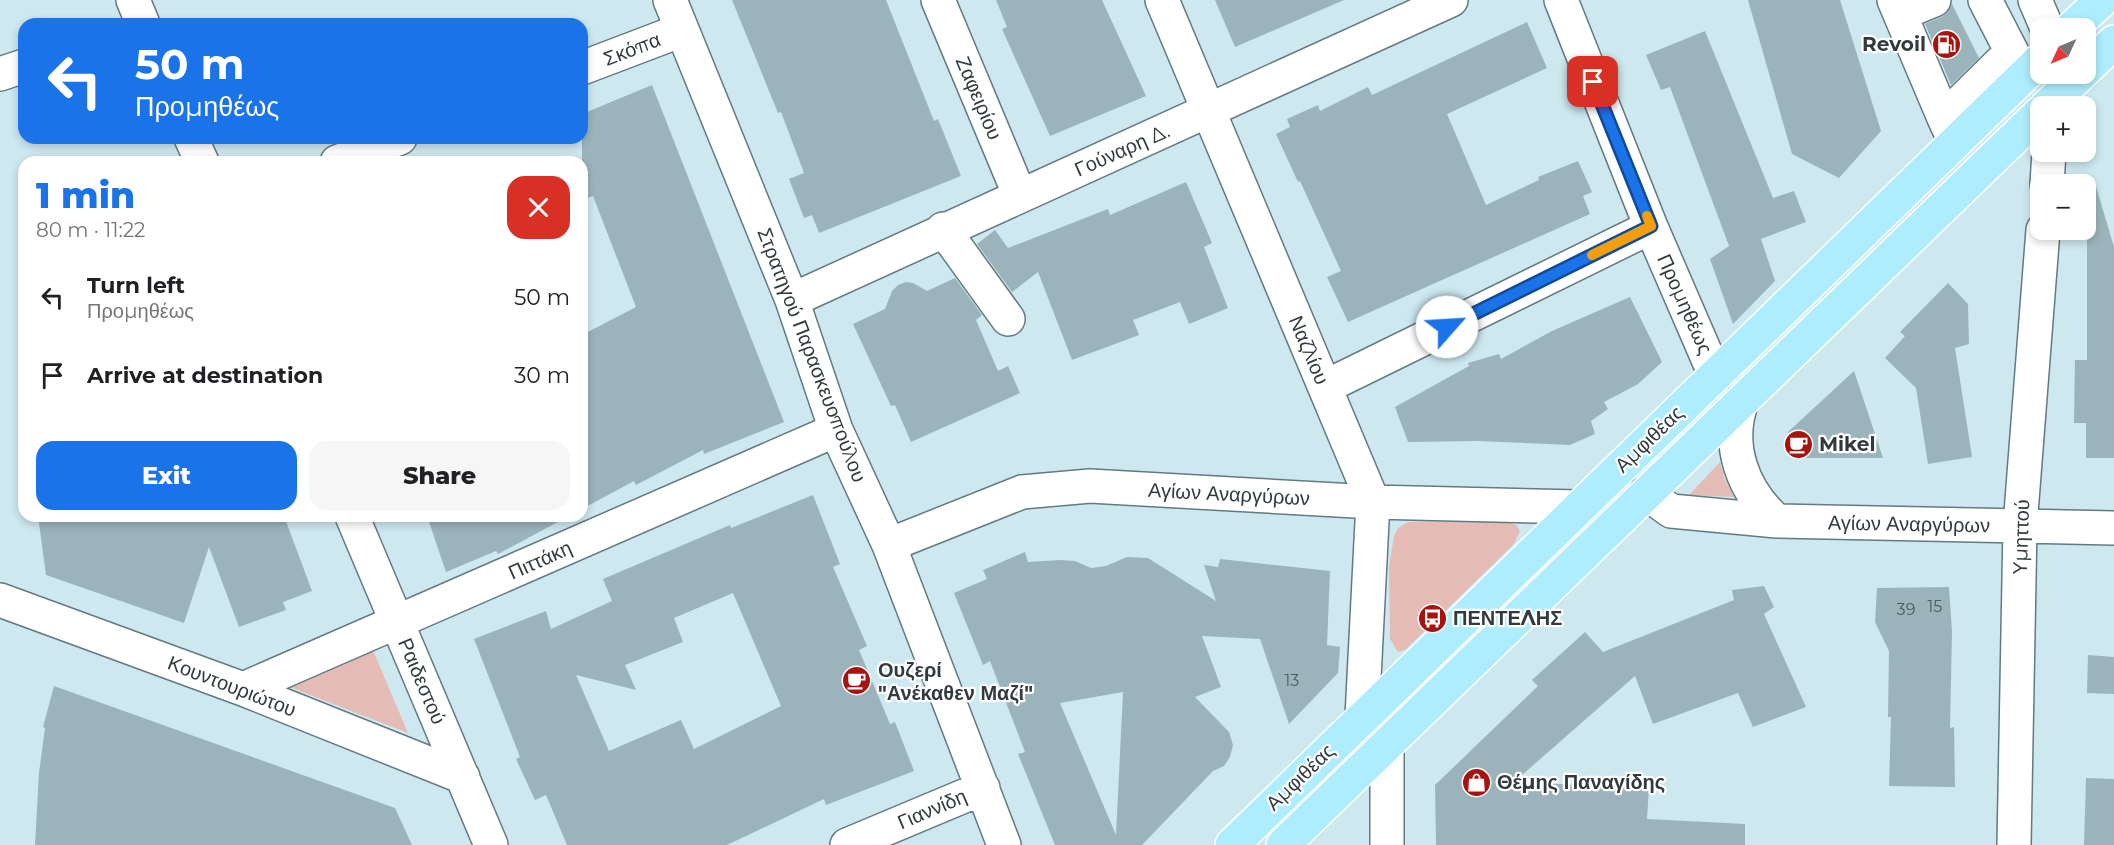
<!DOCTYPE html>
<html lang="en">
<head>
<meta charset="utf-8">
<style>
	:root { --surface:#fff; --page:#f6f6f6; --text:#202124; --muted:#757577; --accent:#1a73e8 }
	body { margin:0; font-family:Montserrat,sans-serif; background:var(--page); color:var(--text); height:100vh; display:flex; flex-direction:column; font-size:22px; white-space:nowrap }
	* { box-sizing:border-box; margin:0 }
	p { font-size:20px; color:var(--muted) }
	.icon { flex:none; width:33px; height:33px; fill:none; stroke:currentColor; stroke-width:2; stroke-linecap:round; stroke-linejoin:round }
	.map { position:relative; flex:1; overflow:hidden }
	.sheet { position:absolute; left:18px; top:156px; width:570px; height:366px; display:flex; flex-direction:column; background:var(--surface); border-radius:18px; box-shadow:0 3px 9px #0003 }
	.sheet>* { flex:none }
	.banner { position:absolute; left:18px; top:18px; width:570px; height:126px; border-radius:18px; box-shadow:0 3px 9px #0003; background:#1a73e8; color:#fff; overflow:hidden }
	.needle { width:39px; rotate:226deg }
	.controls { position:absolute; left:2030px; top:18px; display:grid; gap:12px }
	.controls a { display:grid; place-items:center; width:66px; height:66px; border-radius:12px; background:var(--surface); box-shadow:0 3px 9px #0003; font-size:30px }
	.pin { position:absolute; display:grid; place-items:center; width:51px; height:51px; color:#fff; margin:-26px; border-radius:12px; box-shadow:0 3px 9px #0006 }
	.me { position:absolute; width:66px; margin:-33px; rotate:64deg; stroke-linejoin:round; filter:drop-shadow(0 0 4px #0008) }
	.turn { display:flex; align-items:center; gap:21px; height:126px; padding:0 18px; font-size:27px }
	.turn .icon { width:78px; height:78px; stroke-width:2.5 }
	.turn b { display:block; font-size:42px; line-height:51px }
	.round { display:grid; place-items:center; flex:none; width:63px; height:63px; border-radius:18px; background:var(--page) }
	.headline { display:flex; align-items:center; justify-content:space-between; height:102px; padding:0 18px }
	h1 { font-size:36px; font-weight:800; line-height:45px; color:var(--accent) }
	.action { display:flex; gap:12px; margin-top:auto; padding:12px 18px }
	.action a { flex:1; height:69px; border-radius:18px; background:var(--accent); color:#fff; font-size:24px; font-weight:800; line-height:69px; text-align:center }
	.action a+a { background:var(--page); color:var(--text) }
	ul { padding:0; list-style:none }
	li { display:flex; align-items:center; gap:18px; height:78px; padding:0 18px }
	li div { flex:1 }
	li b { display:block; font-size:22px }
	li em { font-style:normal }
	.map>svg:first-child { display:block }
	.green { fill:#e5bcb5 }
	.building { fill:#9bb4bb; fill-rule:evenodd }
	.lines { fill:none; stroke-linecap:round; stroke-linejoin:round }
	.minor-casing { stroke:#637a80; stroke-width:36 }
	.major-casing { stroke:#fff; stroke-width:36 }
	.minor { stroke:#fff; stroke-width:33 }
	.major { stroke:#aeedfd; stroke-width:33 }
	.route-casing { stroke:#114b97; stroke-width:15 }
	.route { stroke:#1a73e8; stroke-width:10 }
	.slow { stroke:#f59e0b; stroke-width:10 }
	.labels { text-anchor:middle; stroke-width:4.5; stroke-linejoin:round; paint-order:stroke }
	.number-label { font-size:16px; fill:#4c595d }
	.poi-label { font-size:20px; font-weight:bold; fill:#313b3e; stroke:#fff; text-anchor:start }
	.street-label { font-size:20px; fill:#313b3e; stroke:#fff }
</style>
</head>
<body>
<div class="map">
<svg width="2114" height="845" viewBox="0 0 2114 845">
	<rect width="100%" height="100%" fill="#cee8f0"/>
	<!-- green -->
	<path class="green" d="M1720,462L1725,480L1734,497L1689,495Z
		M1502,520L1516,525L1520,531L1514,544L1405,650L1398,652L1390,639L1389,567L1394,536L1398,528L1408,522Z
		M372,648L408,733L282,684Z"/>
	<!-- building -->
	<path class="building" d="M732,0H886L934,121L938,119L961,176L819,233L812,215L804,218L789,179L804,173L781,112L778,113Z
		M996,0H1102L1146,96L1050,136L1002,29L1007,27Z
		M1215,0H1344L1235,47Z
		M1748,0H1840L1881,131L1839,178L1792,154Z
		M1952,4L1979,58L1951,85L1925,24L1942,17L1948,12Z
		M1527,22L1547,68L1447,114L1486,205L1539,180L1538,177L1578,161L1592,192L1583,196L1590,214L1348,322L1327,277L1341,271L1300,181L1298,182L1276,134L1290,127L1287,119L1318,105L1320,111L1368,87L1372,95Z
		M1705,31L1773,198L1794,191L1806,222L1761,239L1775,281L1733,324L1710,259L1729,246L1670,87L1661,90L1646,55Z
		M652,85L784,422L704,454L703,450L636,485L634,481L582,509V335L636,307L593,196L582,200V114Z
		M2094,180L2114,247V458H2086V423H2074L2075,360H2087V181Z
		M1186,182L1212,243L1204,247L1228,308L1189,324L1180,302L1133,320L1139,335L1072,360L1038,272L1012,292L977,244L995,230L1008,248L1108,209L1110,215Z
		M955,278L982,315L976,320L998,371L1008,366L1020,393L911,442L895,405L891,406L853,324L885,309L892,291L898,285L906,282L913,283L927,291Z
		M1948,283L1968,304L1969,344L1955,348L1972,457L1928,464L1916,388L1885,358L1905,336L1900,332Z
		M1630,297L1662,362L1638,384L1604,402L1608,409L1591,421L1595,434L1570,445L1477,441L1408,442L1395,407L1469,366L1468,363L1499,354L1501,359L1552,331Z
		M1854,371L1883,458H1800L1788,432Z
		M813,495L840,564L833,567L867,646L859,650L890,724L895,722L914,771L826,805L824,799L727,845H567L546,795L535,800L516,759L520,757L474,639L546,611L551,629L612,601L603,579L730,525L731,528ZM733,593L781,706L694,749L681,720L609,751L576,675L636,690L625,665L683,642L674,618Z
		M38,516H284L312,591L283,602L286,610L239,627L209,547L184,623L46,575Z
		M427,516H569L498,554L496,551L446,572Z
		M1025,552L1028,562L1060,560L1075,561L1091,568L1106,566L1127,557L1148,558L1216,601L1204,565L1218,567L1220,559L1330,571L1327,645L1340,647L1338,673L1289,724L1260,639L1202,636L1221,687L1195,697L1229,732L1233,745L1230,757L1224,766L1213,771L1142,845H1055L1018,754L1025,752L990,661L983,665L954,593L987,579L983,570ZM1123,692L1116,835L1060,703Z
		M1764,586L1774,607L1764,614L1806,707L1753,727L1738,693L1653,724L1635,676L1514,782L1649,788L1647,819L1745,824V845H1436L1435,785L1538,686L1532,680L1585,632L1603,652L1734,600L1732,590Z
		M1949,587L1952,632L1950,728L1954,727L1955,787L1889,786L1891,717H1888L1889,651L1875,622L1877,588Z
		M2088,655L2114,657V694L2087,693Z
		M54,686L395,808L412,845H35L39,773L45,728L43,727Z
		M2086,778L2114,779V845H2084Z"/>
	<g class="lines">
		<defs>
			<path id="minor" d="M133,0L143,24
				M670,0L792,300L836,430L889,545L1004,845
				M938,0L1020,196
				M1162,0L1373,502L1362,717
				M1561,0L1651,227L1715,375
				M1894,0L1944,118
				M1985,0L2017,62
				M2035,0L2047,28
				M1900,14L1934,0
				M582,68L682,30
				M0,74L24,66
				M191,138L202,162
				M1955,142L1944,118L2000,63L2017,62L2036,64
				M337,162L400,138
				M2047,184L2049,152
				M943,229L1008,319
				M792,300L1451,0
				M1325,387L1651,227
				M1742,401C1726,445 1742,490 1777,521
				M1646,493L1671,511L1777,521L2114,528
				M352,516L491,845
				M889,545L1022,492L1090,486L1373,502L1579,507
				M0,600L243,689L463,777
				M243,689L836,430
				M847,845L983,788
				M1387,845V744
				M2014,845L2020,526L2043,230"/>
			<path id="major" d="M2072,28L2102,0
				M2085,70L2114,42
				M2047,106L2081,74
				M1232,845L2040,60
				M1283,845L2040,113"/>
		</defs>
		<!-- minor casing -->
		<use href="#minor" class="minor-casing"/>
		<!-- major casing -->
		<use href="#major" class="major-casing"/>
		<!-- minor -->
		<use href="#minor" class="minor"/>
		<!-- major -->
		<use href="#major" class="major"/>
	</g>
	<g class="lines">
		<defs>
			<path id="route" d="M1447,327L1651,226L1593,82"/>
		</defs>
		<!-- route casing -->
		<use href="#route" class="route-casing"/>
		<!-- route -->
		<use href="#route" class="route"/>
		<!-- slow -->
		<path class="slow" d="M1592,255L1651,226L1647,216"/>
	</g>
	<!-- icons -->
	<defs>
		<symbol id="fuel-disc" viewBox="-11 -11 22 22"><circle r="9.5" fill="#a7130f" stroke="#fff"/><path d="M-5.5-6h7V0h2V4h1.3V-2.5L3-4.5l.8-.8L6-3V5H2.5V1h-1V6h-7ZM-4.2-4.7v3.2H.2V-4.7Z" fill="#fff"/></symbol>
		<symbol id="cafe-disc" viewBox="-11 -11 22 22"><circle r="9.5" fill="#a7130f" stroke="#fff"/><path d="M-5.5-4.5H6V0H3Q3 3.5 0 3.5H-2.5Q-5.5 3.5-5.5 0ZM3-3.2v2h1.7v-2ZM-6 4.5H4V6H-6Z" fill="#fff"/></symbol>
		<symbol id="bus-disc" viewBox="-11 -11 22 22"><circle r="9.5" fill="#a7130f" stroke="#fff"/><path d="M-5-6H5V4H4V6H2V4H-2V6H-4V4H-5ZM-3.5-4V0h7V-4ZM-3.5 1.2v1.5H-2V1.2ZM2 1.2v1.5H3.5V1.2Z" fill="#fff"/></symbol>
		<symbol id="shop-disc" viewBox="-11 -11 22 22"><circle r="9.5" fill="#a7130f" stroke="#fff"/><path d="M-5-2.5h2.3a2.7 3.5 0 0 1 5.4 0H5L5.5 6h-11ZM-1.5-2.5h3a1.5 2.3 0 0 0-3 0Z" fill="#fff"/></symbol>
	</defs>
	<g fill-rule="evenodd">
		<use href="#fuel-disc" x="1930" y="28" width="33" height="33"/>
		<use href="#cafe-disc" x="1782" y="428" width="33" height="33"/>
		<use href="#bus-disc" x="1416" y="602" width="33" height="33"/>
		<use href="#cafe-disc" x="840" y="664" width="33" height="33"/>
		<use href="#shop-disc" x="1460" y="766" width="33" height="33"/>
	</g>
	<g class="labels">
		<!-- number labels -->
		<g class="number-label">
			<text x="1935" y="612">15</text>
			<text x="1906" y="615">39</text>
			<text x="1292" y="686">13</text>
		</g>
		<!-- poi labels -->
		<g class="poi-label">
			<text x="1926" y="51" text-anchor="end">Revoil</text>
			<text x="1819" y="451">Mikel</text>
			<text x="1453" y="625">ΠΕΝΤΕΛΗΣ</text>
			<text x="878" y="677">Ουζερί<tspan x="878" dy="23">"Ανέκαθεν Μαζί"</tspan></text>
			<text x="1497" y="789">Θέμης Παναγίδης</text>
		</g>
		<!-- street labels -->
		<g class="street-label">
			<text transform="translate(632 49) rotate(-21)" y="7">Σκόπα</text>
			<text transform="translate(979 98) rotate(67)" y="7">Ζαφειρίου</text>
			<text transform="translate(1122 150) rotate(-24)" y="7">Γούναρη Δ.</text>
			<text transform="translate(1685 304) rotate(66)" y="7">Προμηθέως</text>
			<text transform="translate(1309 350) rotate(67)" y="7">Ναζλίου</text>
			<text transform="translate(812 355) rotate(69)" y="7">Στρατηγού Παρασκευοπούλου</text>
			<text transform="translate(1649 439) rotate(-44)" y="7">Αμφιθέας</text>
			<text transform="translate(1229 494) rotate(3)" y="7">Αγίων Αναργύρων</text>
			<text transform="translate(1909 524) rotate(1)" y="7">Αγίων Αναργύρων</text>
			<text transform="translate(2021 537) rotate(-88)" y="7">Υμηττού</text>
			<text transform="translate(540 560) rotate(-24)" y="7">Πιττάκη</text>
			<text transform="translate(422 681) rotate(67)" y="7">Ραιδεστού</text>
			<text transform="translate(232 686) rotate(21)" y="7">Κουντουριώτου</text>
			<text transform="translate(1300 777) rotate(-44)" y="7">Αμφιθέας</text>
			<text transform="translate(932 809) rotate(-23)" y="7">Γιαννίδη</text>
		</g>
	</g>
</svg>
<div class="controls">
<a><svg class="needle" viewBox="-14 -14 28 28"><path d="M0-13l5 13h-10z" fill="#e53935"/><path d="M0 13l5-13h-10z" fill="#757577"/></svg></a>
<a>+</a>
<a>−</a>
</div>
<div class="pin" style="left:1593px;top:82px;background:#d93025"><svg class="icon" aria-label="arrive" viewBox="0 0 24 24"><path d="M6 21V4h12l-3 4 3 4H6"/></svg></div>
<svg class="me" style="left:1447px;top:327px" viewBox="-20 -20 40 40"><circle r="19" fill="#fff"/><path d="M0-13L10 11 0 6-10 11z" fill="#1a73e8"/></svg>
<div class="banner">
<div class="turn"><svg class="icon" aria-label="left" viewBox="0 0 24 24"><path d="M17 20v-9H6M10 6l-5 5 5 5"/></svg><div><b>50 m</b>Προμηθέως</div></div>
</div>
<section class="sheet">
<div class="headline"><div><h1>1 min</h1><p>80 m · 11:22</p></div><a class="round" style="background:#d93025;color:#fff"><svg class="icon" aria-label="close" viewBox="0 0 24 24"><path d="M6 6l12 12M18 6L6 18"/></svg></a></div>
<ul>
<li><svg class="icon" aria-label="left" viewBox="0 0 24 24"><path d="M17 20v-9H6M10 6l-5 5 5 5"/></svg><div><b>Turn left</b><p>Προμηθέως</p></div><em>50 m</em></li>
<li><svg class="icon" aria-label="arrive" viewBox="0 0 24 24"><path d="M6 21V4h12l-3 4 3 4H6"/></svg><div><b>Arrive at destination</b></div><em>30 m</em></li>
</ul>
<div class="action"><a>Exit</a><a>Share</a></div>
</section>
</div>
</body>
</html>
